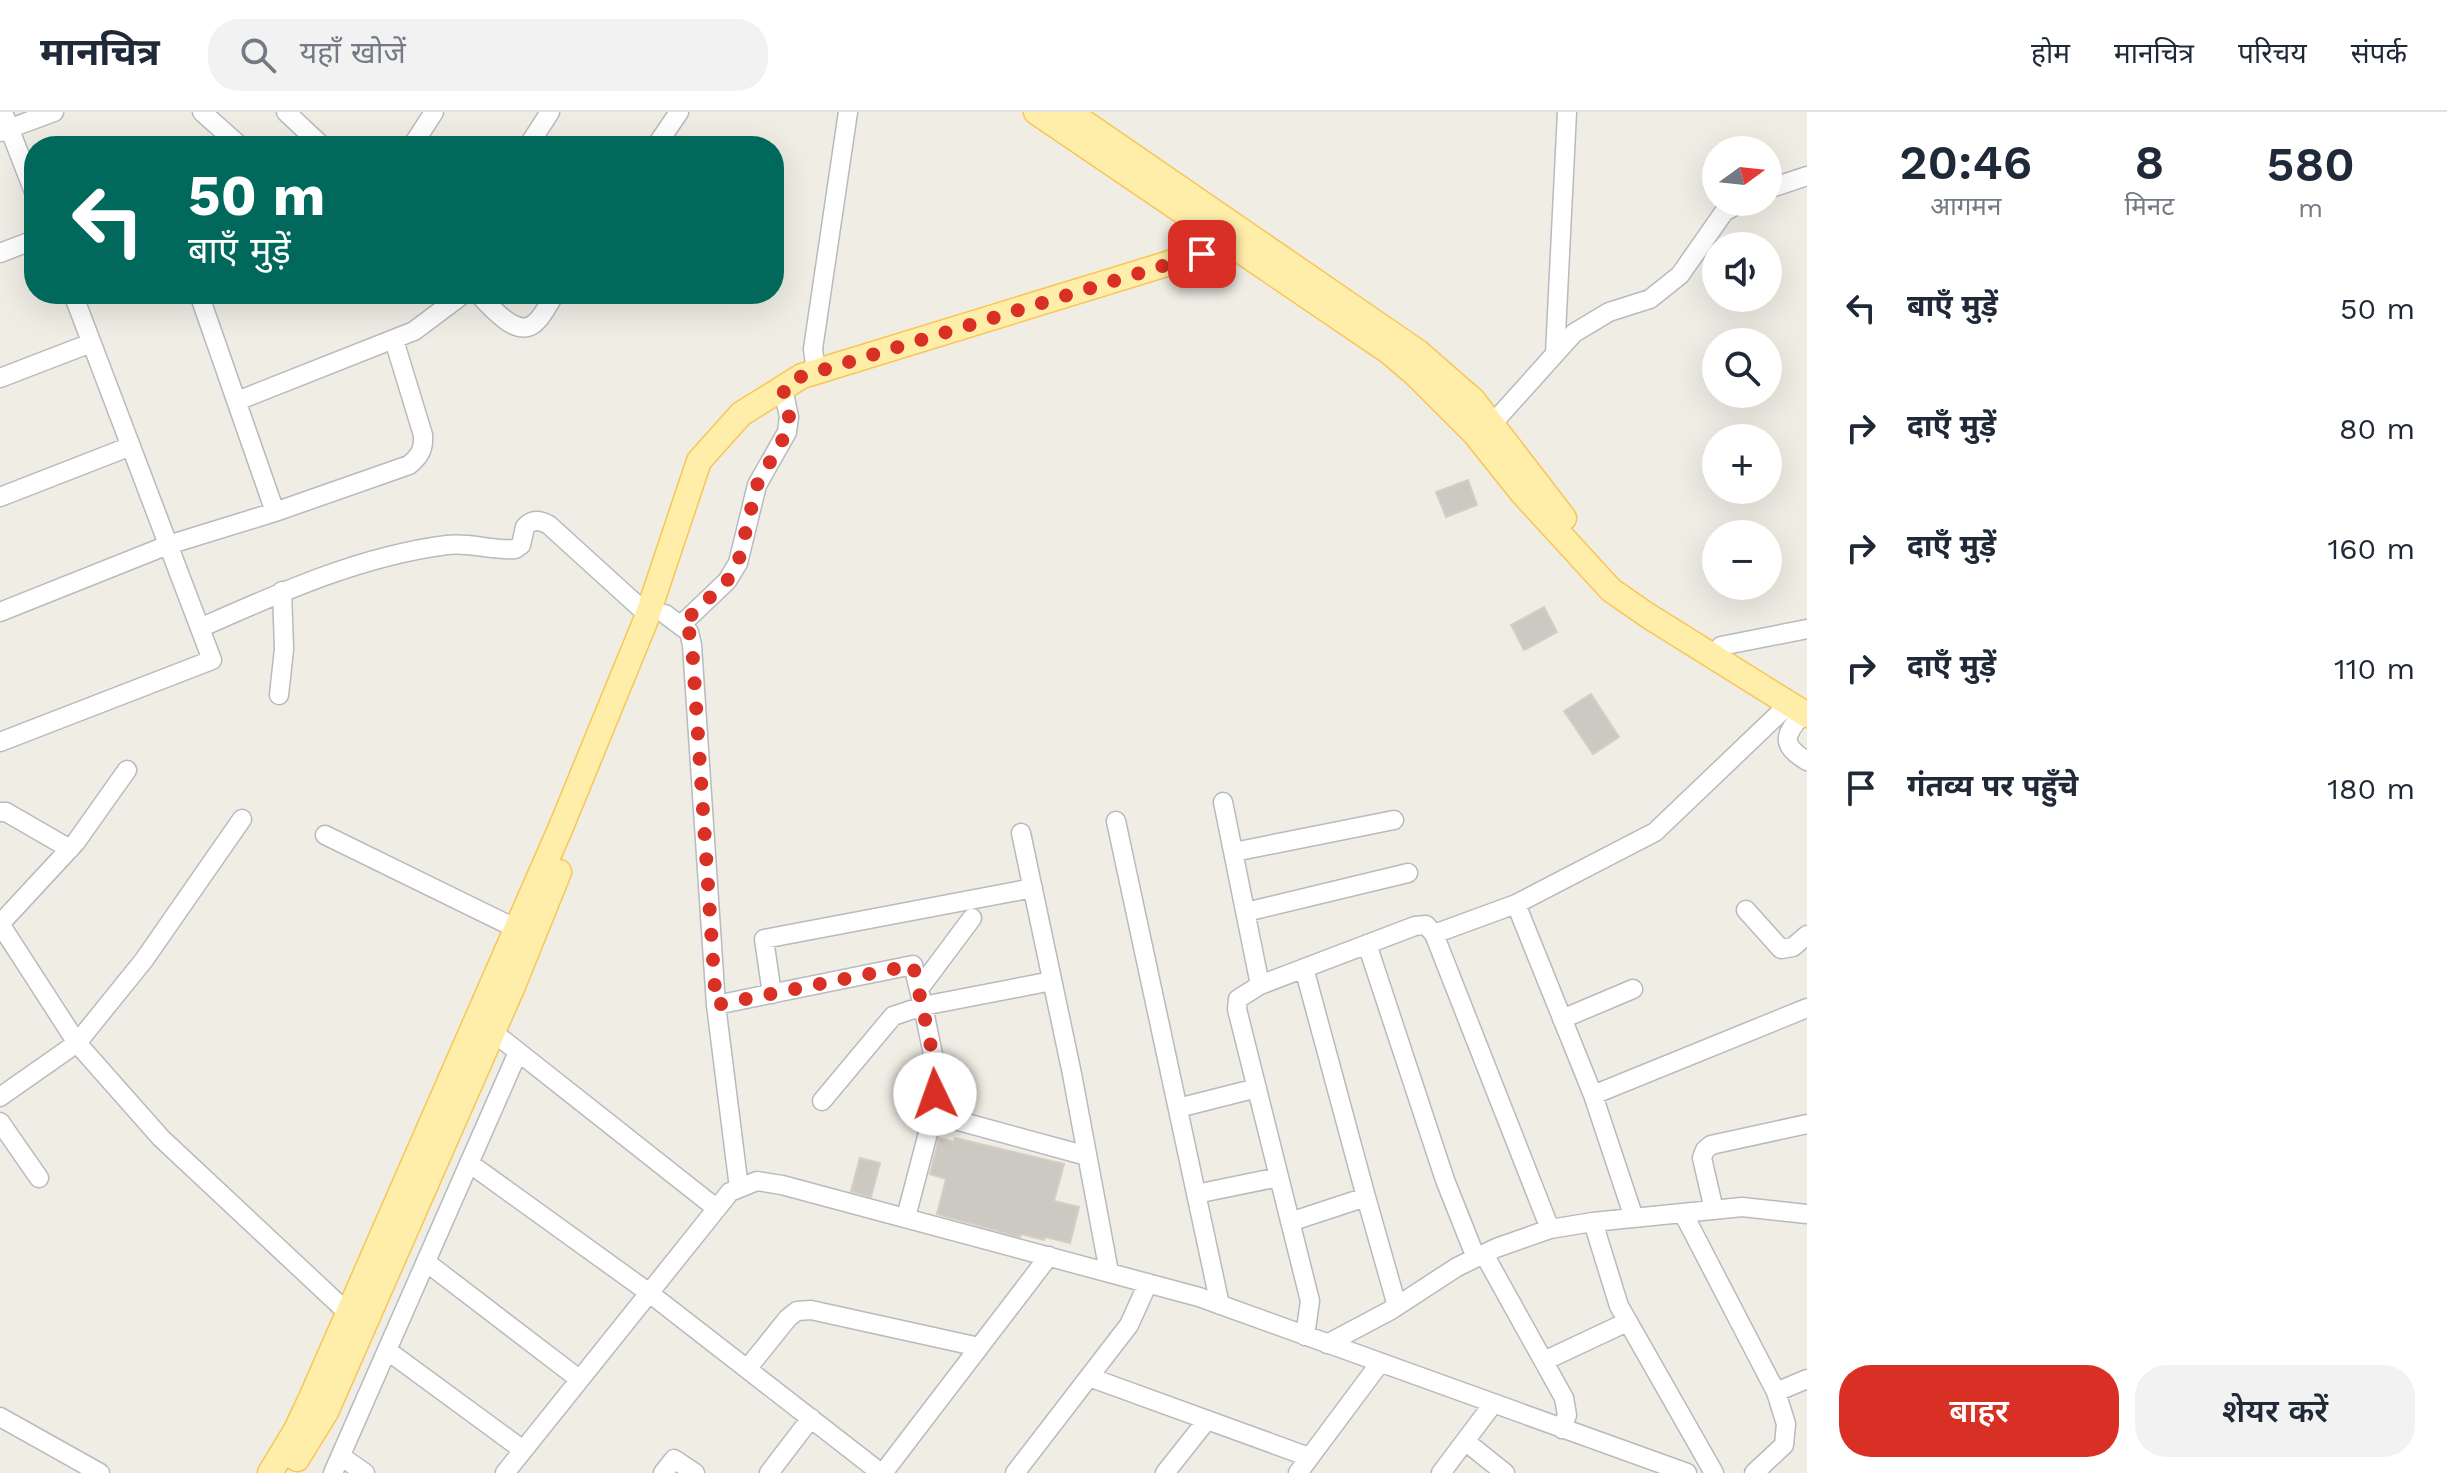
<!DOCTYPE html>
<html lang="hi">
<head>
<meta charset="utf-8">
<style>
	:root { --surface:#fff; --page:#f2f2f3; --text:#1f2937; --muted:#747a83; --line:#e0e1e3; --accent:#d93025 }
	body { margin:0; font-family:"Work Sans","Noto Sans Devanagari",sans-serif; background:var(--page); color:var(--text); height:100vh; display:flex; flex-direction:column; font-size:30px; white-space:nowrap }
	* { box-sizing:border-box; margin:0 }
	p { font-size:26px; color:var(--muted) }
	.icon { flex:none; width:44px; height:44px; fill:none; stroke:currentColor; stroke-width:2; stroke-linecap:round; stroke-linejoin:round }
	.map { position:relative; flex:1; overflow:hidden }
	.panel { display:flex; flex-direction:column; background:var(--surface); width:640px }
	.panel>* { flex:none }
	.guide { position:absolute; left:24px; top:24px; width:760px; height:168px; border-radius:32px; box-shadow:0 8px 32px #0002; background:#00695c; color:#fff; overflow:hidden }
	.needle { width:52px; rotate:75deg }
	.controls { position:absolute; left:1702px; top:24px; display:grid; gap:16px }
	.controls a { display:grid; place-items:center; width:80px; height:80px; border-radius:50%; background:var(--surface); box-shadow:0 8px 32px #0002; font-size:40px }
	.pin { position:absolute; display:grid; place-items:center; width:68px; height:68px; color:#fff; margin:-34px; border-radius:16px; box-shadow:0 4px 12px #0006 }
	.me { position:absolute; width:88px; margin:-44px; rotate:357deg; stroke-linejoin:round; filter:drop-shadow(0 0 6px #0008) }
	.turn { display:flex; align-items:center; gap:28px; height:168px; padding:0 32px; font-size:36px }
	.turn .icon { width:104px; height:104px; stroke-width:2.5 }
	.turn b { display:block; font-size:56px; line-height:68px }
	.eta { display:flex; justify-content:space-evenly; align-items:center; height:136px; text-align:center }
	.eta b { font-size:48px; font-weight:600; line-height:56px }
	.cta { display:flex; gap:16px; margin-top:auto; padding:16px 32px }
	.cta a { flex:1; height:92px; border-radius:32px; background:var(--accent); color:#fff; font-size:32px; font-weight:600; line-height:92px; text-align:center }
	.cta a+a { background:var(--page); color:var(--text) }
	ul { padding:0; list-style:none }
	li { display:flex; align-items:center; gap:24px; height:120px; padding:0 32px }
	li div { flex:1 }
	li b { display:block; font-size:30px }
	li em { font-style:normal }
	header { display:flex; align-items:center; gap:48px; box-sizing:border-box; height:112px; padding:0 40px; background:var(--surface); border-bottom:2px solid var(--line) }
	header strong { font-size:38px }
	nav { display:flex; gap:44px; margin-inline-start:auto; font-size:28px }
	.search { width:560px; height:72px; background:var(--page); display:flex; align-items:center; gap:20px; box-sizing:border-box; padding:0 28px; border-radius:32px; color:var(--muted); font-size:30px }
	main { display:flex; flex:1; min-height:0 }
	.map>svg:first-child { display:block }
	.building { fill:#ccc9c3; stroke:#d5cec2; stroke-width:2 }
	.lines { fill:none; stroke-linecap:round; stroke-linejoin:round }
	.minor-casing { stroke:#b7babf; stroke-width:21 }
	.major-casing { stroke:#fac553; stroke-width:27 }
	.minor { stroke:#fff; stroke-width:18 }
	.major { stroke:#fea; stroke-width:24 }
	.route { stroke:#d93025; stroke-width:14; stroke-dasharray:0 25.2 }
</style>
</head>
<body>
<header>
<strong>मानचित्र</strong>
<div class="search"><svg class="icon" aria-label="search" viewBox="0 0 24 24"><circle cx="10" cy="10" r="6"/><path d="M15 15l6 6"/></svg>यहाँ खोजें</div>
<nav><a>होम</a><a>मानचित्र</a><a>परिचय</a><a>संपर्क</a></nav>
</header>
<main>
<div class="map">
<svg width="1807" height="1361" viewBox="0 0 1807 1361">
	<rect width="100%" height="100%" fill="#efede4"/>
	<!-- building -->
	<path class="building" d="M1468,368L1477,393L1446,405L1436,380Z
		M1544,495L1557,520L1524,538L1511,513Z
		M1591,582L1619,625L1593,642L1564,599Z
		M939,1026L954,1030L955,1026L1064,1052L1054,1089L1079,1095L1070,1131L1045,1125L1044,1128L1021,1122L1020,1125L937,1102L946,1067L930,1062Z
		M860,1046L880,1051L871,1085L851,1079Z"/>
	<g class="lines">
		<defs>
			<path id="minor" d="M3,0L34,80
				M202,0L240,34
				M286,0L322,34
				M0,20L54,0
				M412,34L434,0
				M528,34L550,0
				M656,34L679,0
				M1768,77L1807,64
				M0,141L34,128
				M478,182C491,194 518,230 537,209C544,202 549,191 555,182
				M1555,242L1567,0
				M816,260L813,237L848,0
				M0,266L91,231
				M237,289L414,219L462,183
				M1493,311L1574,221L1609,200L1650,187L1680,163L1724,100L1742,90
				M0,385L131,334
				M275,400L409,353C420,344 424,337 423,323L394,228
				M0,500L168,433L275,400L199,182
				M665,502L689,520L692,533L716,893L739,1076
				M682,512L727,469L738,451L757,373L787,320L789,305L783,276
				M200,516C279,481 360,444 447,433C470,430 492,439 515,437L521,433L525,415C532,407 540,408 549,413L648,503
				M1721,534L1807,517
				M279,583L284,537L282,479
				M1803,601C1785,623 1779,632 1807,649
				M0,630L212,548L73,182
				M127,658L76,730L0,812L77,931L144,848L242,707
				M1223,690L1260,873L1238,887L1237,897L1310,1189L1305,1224
				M0,700H6L70,737
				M1116,709L1220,1193
				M1021,721L1072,962L1109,1160
				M325,723L517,817
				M1234,740L1394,708
				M1516,792L1593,983L1634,1106
				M1746,798L1781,837L1793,835L1807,823
				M1246,800L1408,761
				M1434,822L1550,1117
				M1367,832L1445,1068L1476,1146
				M1260,873L1415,814L1426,813L1434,822L1516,792L1655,720L1789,592
				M919,877L972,806
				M772,882L764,827L1033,776
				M716,893L913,853L923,894L893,904L822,989
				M1562,907L1633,877
				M493,920L716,1096
				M1593,983L1807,896
				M0,985L77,931L161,1026L348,1201L358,1208
				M1178,996L1257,976
				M933,1002L1087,1044
				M0,1010L39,1066
				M469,1051L648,1180L881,1361
				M1196,1082L1279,1065
				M1366,1085L1397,1194
				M1714,1098L1702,1046L1705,1038L1711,1033L1807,1012
				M1683,1101L1776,1280L1807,1267
				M906,1105L933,1002L937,962L923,894L1052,869
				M1290,1110L1366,1085L1304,856
				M1593,1110L1619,1194L1714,1361
				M1484,1142L1564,1286L1567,1303L1562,1317
				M426,1150L579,1267
				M1327,1232L1391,1198L1457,1155L1496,1136L1550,1117L1593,1110L1742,1095L1807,1102
				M388,1239L523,1338
				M1544,1249L1627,1210
				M747,1257L788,1206L797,1199L811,1198L979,1235
				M1089,1265L1309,1345
				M0,1305L100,1361
				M1465,1329L1505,1361
				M342,1345L365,1361
				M333,1361L518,940
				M505,1361L730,1080L757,1069L782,1073L1199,1185L1687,1361
				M663,1361L674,1347L695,1361
				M769,1361L811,1306
				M883,1361L1049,1144
				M1015,1361L1129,1213L1148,1171
				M1165,1361L1207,1308
				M1298,1361L1380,1251
				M1441,1361L1493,1292
				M1754,1361L1784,1333L1786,1312L1776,1280"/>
			<path id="major" d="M1036,0L1388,239L1416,263L1475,322L1523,382L1611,478L1647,503L1807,603
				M1069,0L1418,240L1473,288L1564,406
				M297,1347L326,1300L513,874L559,760
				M270,1361L296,1318L311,1286L561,715L645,510L699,349L741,302L802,264L1251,126"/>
		</defs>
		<!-- minor casing -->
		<use href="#minor" class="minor-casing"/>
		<!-- major casing -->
		<use href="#major" class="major-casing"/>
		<!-- minor -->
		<use href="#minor" class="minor"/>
		<!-- major -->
		<use href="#major" class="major"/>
	</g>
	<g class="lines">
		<!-- route -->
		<path class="route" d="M935,982L937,962L913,853L716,893L692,533L689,520L682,512L727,469L738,451L757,373L787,320L789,305L783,276L802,264L816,260L1202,142"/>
	</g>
</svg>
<div class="controls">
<a><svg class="needle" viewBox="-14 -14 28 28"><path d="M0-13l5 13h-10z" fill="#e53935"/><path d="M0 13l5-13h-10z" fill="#747a83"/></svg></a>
<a><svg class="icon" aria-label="sound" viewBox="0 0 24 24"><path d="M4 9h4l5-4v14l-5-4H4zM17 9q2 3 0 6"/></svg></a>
<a><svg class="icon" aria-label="search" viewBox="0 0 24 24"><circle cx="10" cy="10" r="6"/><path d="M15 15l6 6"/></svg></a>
<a>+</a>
<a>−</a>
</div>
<div class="pin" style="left:1202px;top:142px;background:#d93025"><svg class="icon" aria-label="arrive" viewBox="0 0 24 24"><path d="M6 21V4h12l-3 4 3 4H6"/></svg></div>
<svg class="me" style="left:935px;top:982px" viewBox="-20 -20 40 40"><circle r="19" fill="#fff"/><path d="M0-13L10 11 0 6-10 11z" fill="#d93025"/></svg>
<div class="guide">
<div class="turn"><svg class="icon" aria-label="left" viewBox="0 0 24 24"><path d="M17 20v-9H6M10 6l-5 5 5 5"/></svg><div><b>50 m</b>बाएँ मुड़ें</div></div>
</div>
</div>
<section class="panel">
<div class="eta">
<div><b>20:46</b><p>आगमन</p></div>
<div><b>8</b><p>मिनट</p></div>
<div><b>580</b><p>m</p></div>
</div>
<ul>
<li><svg class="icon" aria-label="left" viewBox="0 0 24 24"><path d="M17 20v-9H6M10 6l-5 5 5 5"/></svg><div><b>बाएँ मुड़ें</b></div><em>50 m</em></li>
<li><svg class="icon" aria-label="right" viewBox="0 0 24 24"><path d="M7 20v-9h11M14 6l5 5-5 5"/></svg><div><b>दाएँ मुड़ें</b></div><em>80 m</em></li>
<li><svg class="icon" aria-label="right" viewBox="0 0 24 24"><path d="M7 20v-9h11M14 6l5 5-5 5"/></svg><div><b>दाएँ मुड़ें</b></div><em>160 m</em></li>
<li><svg class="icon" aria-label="right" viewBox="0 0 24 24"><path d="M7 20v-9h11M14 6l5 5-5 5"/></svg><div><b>दाएँ मुड़ें</b></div><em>110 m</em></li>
<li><svg class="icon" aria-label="arrive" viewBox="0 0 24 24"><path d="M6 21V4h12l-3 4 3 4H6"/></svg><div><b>गंतव्य पर पहुँचे</b></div><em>180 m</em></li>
</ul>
<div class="cta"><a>बाहर</a><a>शेयर करें</a></div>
</section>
</main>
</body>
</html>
